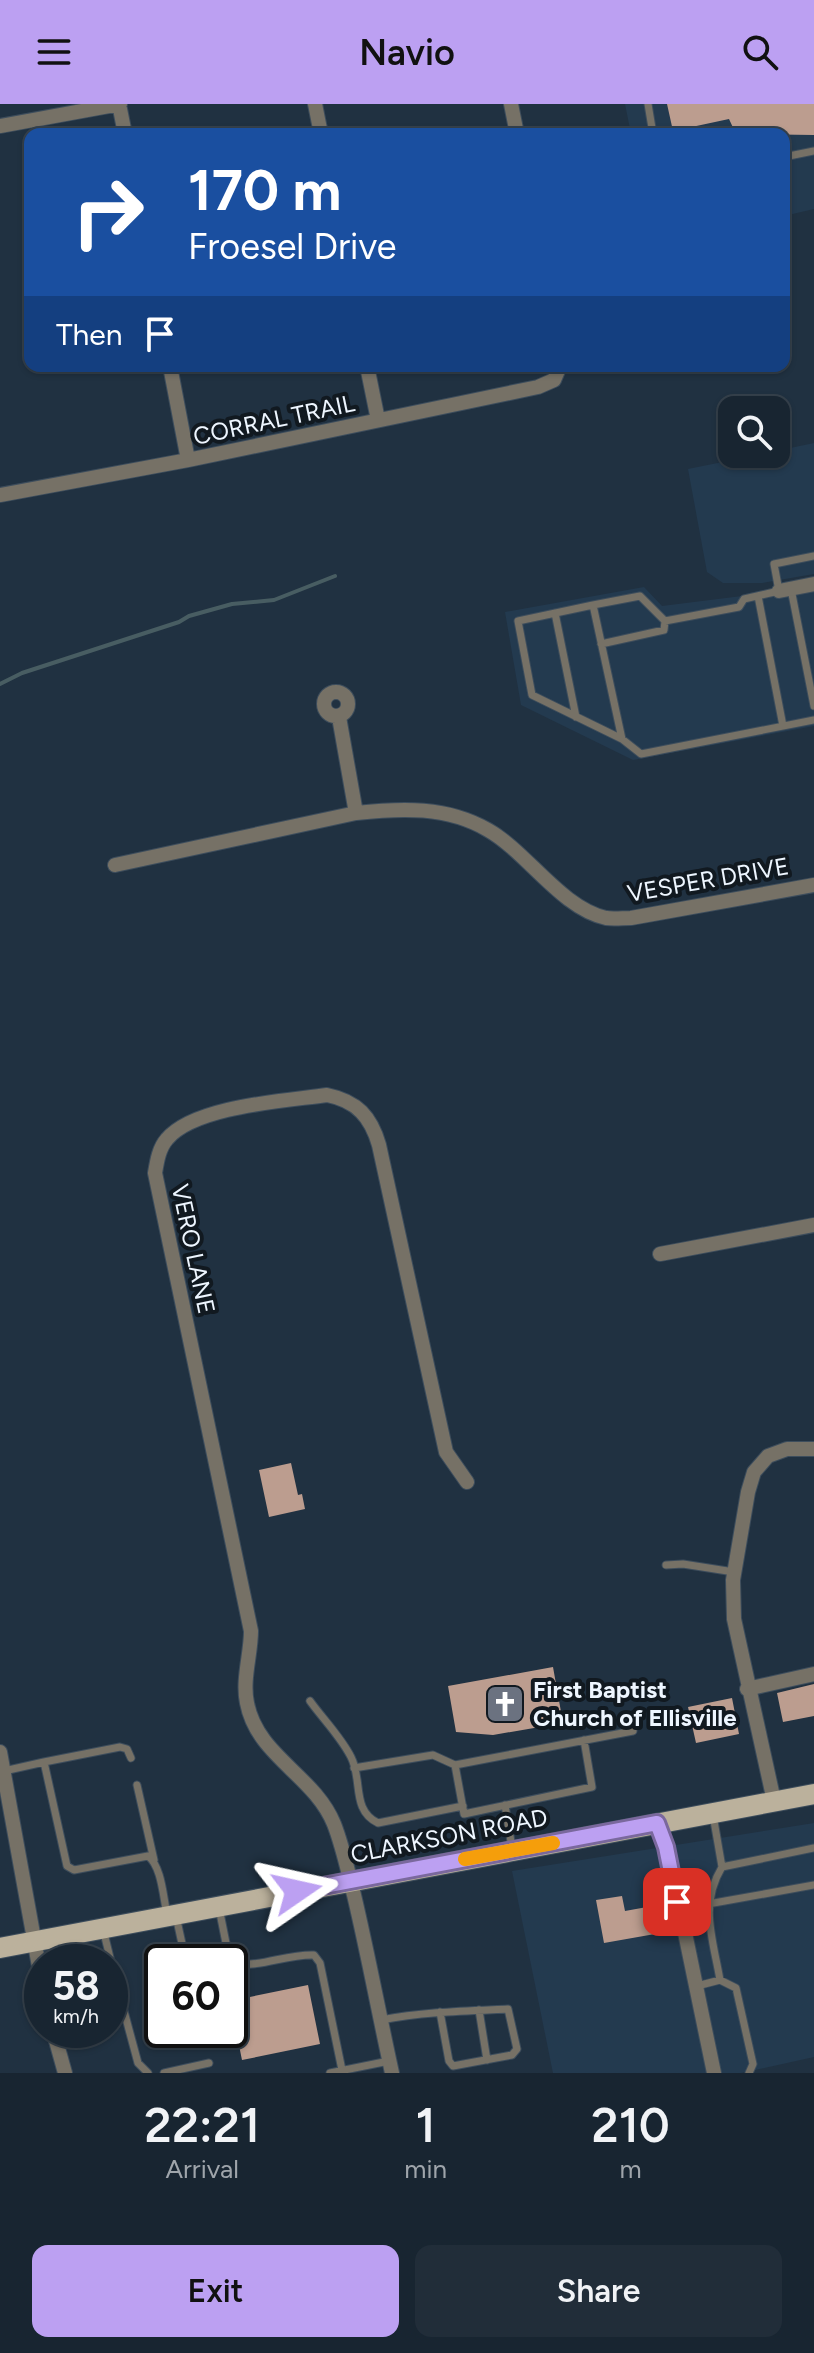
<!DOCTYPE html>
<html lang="en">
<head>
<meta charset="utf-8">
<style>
	:root { --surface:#182531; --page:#212d39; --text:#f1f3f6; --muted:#9fa5ab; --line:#36424d; --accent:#bca0f2 }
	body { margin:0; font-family:Figtree,sans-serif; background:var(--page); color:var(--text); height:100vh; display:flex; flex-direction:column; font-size:30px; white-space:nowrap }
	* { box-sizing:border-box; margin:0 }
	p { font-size:26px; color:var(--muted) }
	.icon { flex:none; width:44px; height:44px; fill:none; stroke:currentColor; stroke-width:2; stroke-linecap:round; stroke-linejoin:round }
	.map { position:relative; height:1969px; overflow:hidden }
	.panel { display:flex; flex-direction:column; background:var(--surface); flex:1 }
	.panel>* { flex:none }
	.guide { position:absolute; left:24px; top:24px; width:766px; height:244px; border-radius:16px; box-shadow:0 2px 6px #0004,0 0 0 2px var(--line); background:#1a4fa0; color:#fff; overflow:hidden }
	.controls { position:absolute; left:718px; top:292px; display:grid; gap:16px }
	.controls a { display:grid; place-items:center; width:72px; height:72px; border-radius:16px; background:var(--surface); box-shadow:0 2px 6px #0004,0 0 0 2px var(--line); font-size:40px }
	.speed { position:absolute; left:24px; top:1840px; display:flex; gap:16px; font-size:40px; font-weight:700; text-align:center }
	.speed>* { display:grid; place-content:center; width:104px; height:104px; border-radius:50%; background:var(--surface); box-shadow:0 2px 6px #0004,0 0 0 2px var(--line); line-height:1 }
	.speed small { font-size:20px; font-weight:400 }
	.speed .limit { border:4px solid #111; border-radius:12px; background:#fff; color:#111 }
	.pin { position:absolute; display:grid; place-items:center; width:68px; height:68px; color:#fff; margin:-34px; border-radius:16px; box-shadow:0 4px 12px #0006 }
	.me { position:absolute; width:88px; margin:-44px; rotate:79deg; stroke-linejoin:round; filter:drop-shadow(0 0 6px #0008) }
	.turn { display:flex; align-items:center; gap:28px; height:168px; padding:0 32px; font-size:36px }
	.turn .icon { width:104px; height:104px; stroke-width:2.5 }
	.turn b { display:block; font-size:56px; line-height:68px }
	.then { display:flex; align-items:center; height:76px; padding:0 32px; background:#0003; gap:16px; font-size:30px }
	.eta { display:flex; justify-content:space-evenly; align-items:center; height:136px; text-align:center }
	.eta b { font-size:48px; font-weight:600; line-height:56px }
	.action { display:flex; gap:16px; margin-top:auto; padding:16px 32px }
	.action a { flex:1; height:92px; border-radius:16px; background:var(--accent); color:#111; font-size:32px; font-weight:600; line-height:92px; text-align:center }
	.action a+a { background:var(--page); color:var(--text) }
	header { display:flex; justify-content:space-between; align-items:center; height:104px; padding:0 32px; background:var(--accent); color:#111; font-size:36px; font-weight:600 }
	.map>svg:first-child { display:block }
	.built { fill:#233a4f }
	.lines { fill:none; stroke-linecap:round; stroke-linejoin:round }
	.stream { stroke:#485d62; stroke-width:4 }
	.building { fill:#bc9d8f }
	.lane-casing { stroke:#3d4d5c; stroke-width:9 }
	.street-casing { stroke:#3d4d5c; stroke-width:16 }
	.primary-casing { stroke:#3d4d5c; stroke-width:22 }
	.lane { stroke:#767166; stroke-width:7 }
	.street { stroke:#767166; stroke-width:14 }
	.primary { stroke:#bbb19c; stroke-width:20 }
	.route-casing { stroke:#7a689d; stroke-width:20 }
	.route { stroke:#bca0f2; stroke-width:14 }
	.slow { stroke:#f59e0b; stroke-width:14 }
	.labels { text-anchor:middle; stroke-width:8; stroke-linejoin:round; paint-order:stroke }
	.street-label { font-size:24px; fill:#eef6ff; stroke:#111920 }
	.poi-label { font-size:24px; font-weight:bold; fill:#eef6ff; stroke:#111920; text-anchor:start }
</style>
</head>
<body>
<header><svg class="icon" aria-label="menu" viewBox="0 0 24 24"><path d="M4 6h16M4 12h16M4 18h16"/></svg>Navio<svg class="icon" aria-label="search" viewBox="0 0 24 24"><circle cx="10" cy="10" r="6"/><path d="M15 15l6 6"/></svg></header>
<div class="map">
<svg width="814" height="1969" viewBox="0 0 814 1969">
	<rect width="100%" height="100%" fill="#203141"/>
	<!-- built -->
	<path class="built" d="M625,0H814V105L784,112V30H631Z
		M814,339V470L762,479H723L707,468L688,365L762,350H776V347Z
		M644,483L662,502L814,483V622L633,656L521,601L505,508Z
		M814,1719V1953L741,1969H553L512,1767Z"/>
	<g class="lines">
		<!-- stream -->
		<path class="stream" d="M0,580L22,569L179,518L189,512L232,500L274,496L335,472"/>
	</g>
	<!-- building -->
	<path class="building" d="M667,0H814V31L736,30L729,15L673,27Z
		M291,1359L298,1391L302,1390L305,1405L269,1413L259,1366Z
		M553,1563L563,1619L493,1631L456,1628L448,1582Z
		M814,1580V1612L783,1618L777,1589Z
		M732,1594L739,1630L696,1639L688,1603Z
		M622,1792L625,1807L647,1803L648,1806H651L655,1830L604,1839L596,1796Z
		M308,1881L320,1940L242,1956L230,1897Z"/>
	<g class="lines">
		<defs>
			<path id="lane" d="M648,0L653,30
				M784,53L814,47
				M791,485L814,602
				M758,492L783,622
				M593,501L640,492L665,517
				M555,509L576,613
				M665,517L739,503L744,495L779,487L774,460L814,452
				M601,540L664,526L665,517
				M622,635L593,501L518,517L532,591L622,635L641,650L814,616
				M666,1461L683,1460L734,1468
				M310,1597C323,1615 341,1633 351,1653C363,1676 351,1706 378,1719L463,1702
				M584,1636L592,1683L464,1710L455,1661L633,1627
				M44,1658L120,1643L127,1645L131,1654
				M354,1664L433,1651L455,1661
				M4,1667L44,1658L67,1762L74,1766L148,1752C162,1763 163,1793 167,1810
				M137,1681L154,1756
				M505,1701L512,1744
				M713,1711L722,1763
				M708,1800L814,1781
				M219,1804L228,1849L236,1860C262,1863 287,1850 314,1851L320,1859L342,1966
				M176,1812L186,1858
				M103,1825L114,1870L110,1885
				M114,1870L138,1959L148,1969
				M720,1876C713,1835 699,1801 722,1763L814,1744
				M697,1882L720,1876L736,1884L753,1960L749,1969
				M479,1906L487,1956
				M381,1916C423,1908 465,1907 508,1905L517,1945L512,1951L453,1962L449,1957L440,1908
				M164,1969L209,1959
				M330,1969L389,1957"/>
			<path id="street" d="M119,0L125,30
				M315,0L321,30
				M511,0L517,30
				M0,22L120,0
				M170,262L188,356
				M367,262L378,316
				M0,391L188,356L538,283L554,276L560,262
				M779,487L814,480
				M324 600a12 12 0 1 1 24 0a12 12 0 1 1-24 0Z
				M339,613L356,709
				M115,761L356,709C401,704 447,702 488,726C527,748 561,804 606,814C613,815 623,814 631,814L814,781
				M660,1150L814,1121
				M747,1585L814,1570
				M0,1648L42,1879
				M774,1697L734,1515L733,1476L748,1388L754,1368L768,1352L787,1345H814
				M657,1719L666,1743L684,1824L714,1969
				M53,1926L65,1969
				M392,1969C379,1910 368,1850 354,1791C348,1768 343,1743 334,1720C314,1671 257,1652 247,1599C242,1576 251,1550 251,1527L155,1069C157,1057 159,1044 167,1035C195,1002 285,997 327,991C357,997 371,1013 379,1041L446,1348L467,1378"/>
			<path id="primary" d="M0,1844L814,1690"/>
		</defs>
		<!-- lane casing -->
		<use href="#lane" class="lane-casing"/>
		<!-- street casing -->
		<use href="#street" class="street-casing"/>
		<!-- primary casing -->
		<use href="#primary" class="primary-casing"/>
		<!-- lane -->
		<use href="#lane" class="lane"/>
		<!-- street -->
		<use href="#street" class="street"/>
		<!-- primary -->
		<use href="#primary" class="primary"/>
	</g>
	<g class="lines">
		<defs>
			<path id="route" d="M297,1787L657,1719L666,1743L677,1798"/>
		</defs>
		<!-- route casing -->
		<use href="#route" class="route-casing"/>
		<!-- route -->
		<use href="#route" class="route"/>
		<!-- slow -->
		<path class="slow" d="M465,1755L553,1739"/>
	</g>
	<!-- icons -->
	<defs>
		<symbol id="church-square" viewBox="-11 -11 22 22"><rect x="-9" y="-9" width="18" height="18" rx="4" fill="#6b7280" stroke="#111920"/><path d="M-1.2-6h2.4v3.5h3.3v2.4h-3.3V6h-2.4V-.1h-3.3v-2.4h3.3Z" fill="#fff"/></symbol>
	</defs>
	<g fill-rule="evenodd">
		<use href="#church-square" x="483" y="1578" width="44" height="44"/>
	</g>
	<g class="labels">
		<!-- street labels -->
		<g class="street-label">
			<text transform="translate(274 316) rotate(-12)" y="8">CORRAL TRAIL</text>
			<text transform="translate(708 776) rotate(-10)" y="8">VESPER DRIVE</text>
			<text transform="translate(193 1145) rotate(78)" y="8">VERO LANE</text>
			<text transform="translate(449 1732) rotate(-11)" y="8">CLARKSON ROAD</text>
		</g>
		<!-- poi labels -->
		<g class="poi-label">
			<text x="533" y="1594">First Baptist<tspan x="533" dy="28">Church of Ellisville</tspan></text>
		</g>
	</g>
</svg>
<div class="controls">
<a><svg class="icon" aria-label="search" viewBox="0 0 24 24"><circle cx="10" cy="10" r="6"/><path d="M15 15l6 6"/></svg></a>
</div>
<div class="speed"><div>58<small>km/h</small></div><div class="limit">60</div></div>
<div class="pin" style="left:677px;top:1798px;background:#d93025"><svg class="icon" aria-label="arrive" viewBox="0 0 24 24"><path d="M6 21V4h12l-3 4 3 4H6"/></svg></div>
<svg class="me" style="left:297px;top:1787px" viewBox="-20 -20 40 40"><path d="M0-17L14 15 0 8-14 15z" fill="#bca0f2" stroke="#fff" stroke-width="4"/></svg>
<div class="guide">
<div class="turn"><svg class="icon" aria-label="right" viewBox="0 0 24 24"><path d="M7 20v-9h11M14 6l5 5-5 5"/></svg><div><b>170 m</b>Froesel Drive</div></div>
<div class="then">Then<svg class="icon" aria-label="arrive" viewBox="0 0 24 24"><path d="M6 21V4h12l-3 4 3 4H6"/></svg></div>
</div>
</div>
<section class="panel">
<div class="eta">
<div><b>22:21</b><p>Arrival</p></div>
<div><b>1</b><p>min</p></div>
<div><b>210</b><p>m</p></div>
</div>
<div class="action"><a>Exit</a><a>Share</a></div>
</section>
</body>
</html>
